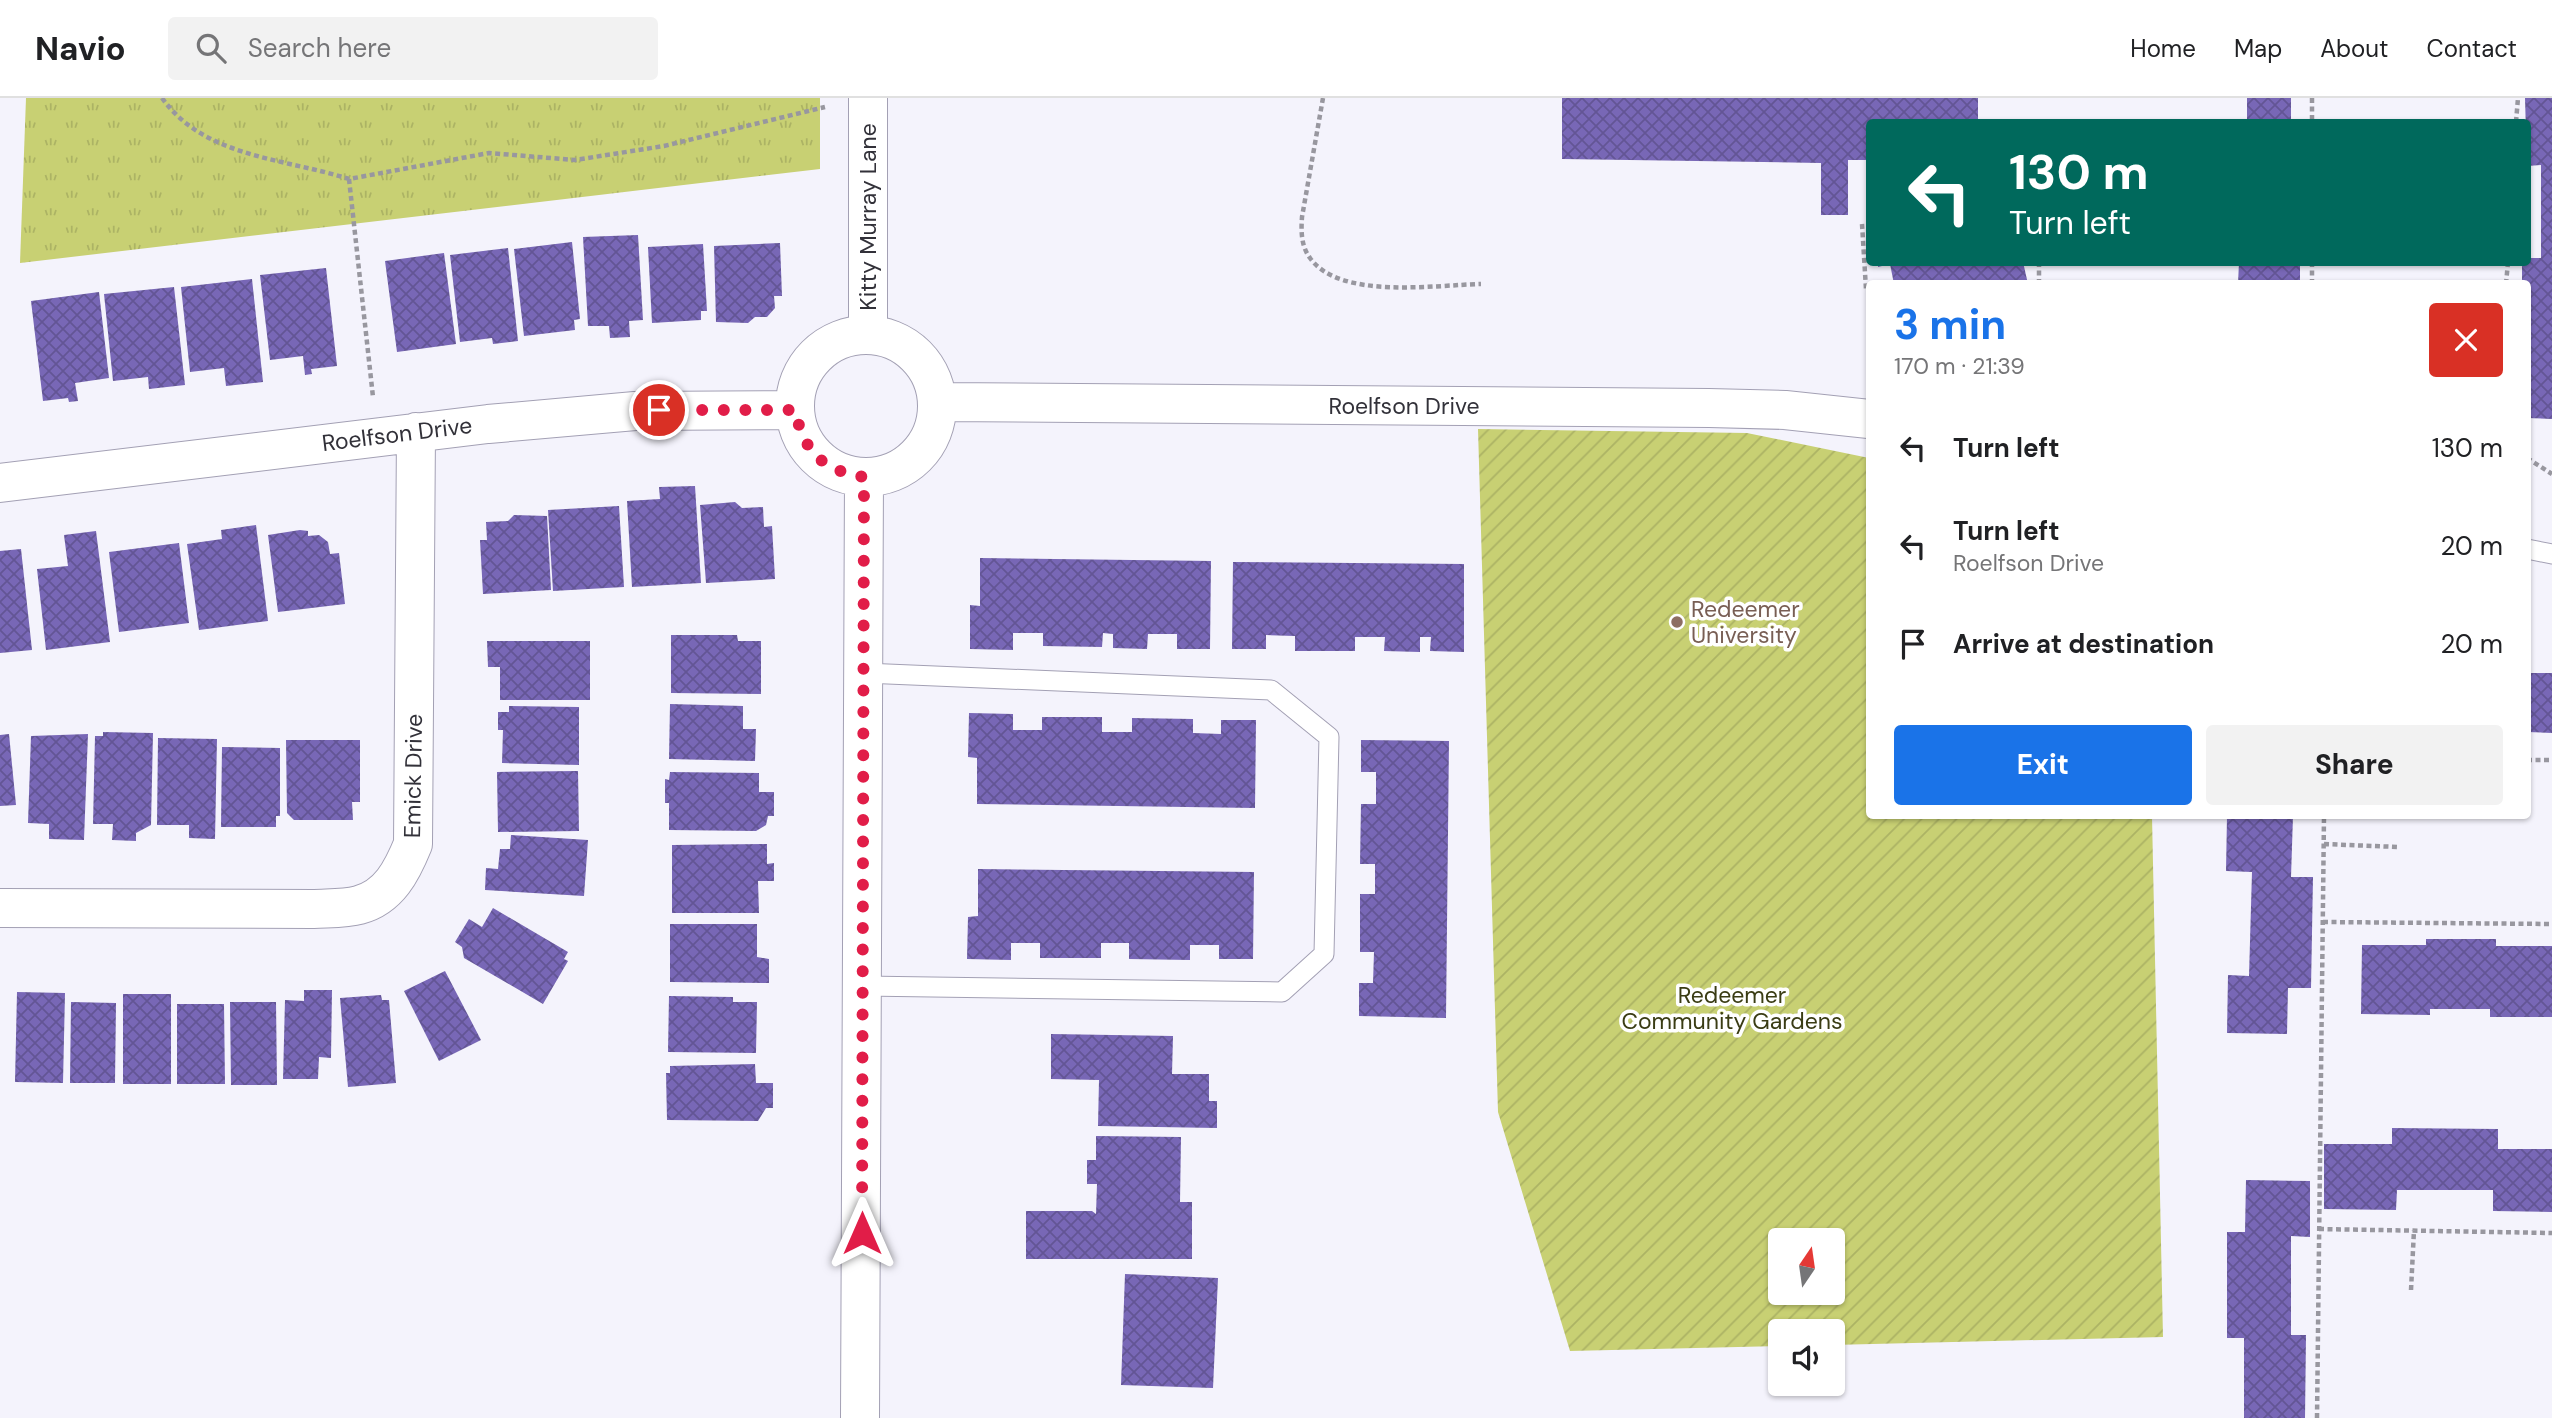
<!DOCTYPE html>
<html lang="en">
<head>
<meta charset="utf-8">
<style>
	:root { --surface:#fff; --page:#f2f2f2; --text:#202124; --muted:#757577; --line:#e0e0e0; --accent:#1a73e8 }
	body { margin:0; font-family:"DM Sans",sans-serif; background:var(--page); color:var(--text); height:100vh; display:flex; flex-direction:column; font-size:26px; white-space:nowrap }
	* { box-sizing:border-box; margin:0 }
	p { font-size:23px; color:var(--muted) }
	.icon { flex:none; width:38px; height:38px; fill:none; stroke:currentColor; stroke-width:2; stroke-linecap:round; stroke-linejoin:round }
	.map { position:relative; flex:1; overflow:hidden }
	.side { position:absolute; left:1866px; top:182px; width:665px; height:539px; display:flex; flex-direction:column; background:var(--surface); border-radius:7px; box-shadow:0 2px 5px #0004 }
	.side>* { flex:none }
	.top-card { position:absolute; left:1866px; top:21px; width:665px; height:147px; border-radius:7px; box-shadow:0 2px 5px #0004; background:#00695c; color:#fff; overflow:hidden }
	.needle { width:46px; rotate:13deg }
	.fabs { position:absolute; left:1768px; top:1130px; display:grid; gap:14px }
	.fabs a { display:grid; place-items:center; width:77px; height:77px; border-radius:7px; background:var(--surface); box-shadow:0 2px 5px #0004; font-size:35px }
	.pin { position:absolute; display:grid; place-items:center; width:60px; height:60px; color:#fff; margin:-30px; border:4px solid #fff; border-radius:50%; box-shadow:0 2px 7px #0007 }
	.me { position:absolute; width:77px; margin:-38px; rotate:0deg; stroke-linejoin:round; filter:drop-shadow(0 0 5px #0008) }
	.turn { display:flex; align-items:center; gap:24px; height:147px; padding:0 28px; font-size:32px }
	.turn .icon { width:91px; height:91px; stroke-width:2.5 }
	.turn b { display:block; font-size:49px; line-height:60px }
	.round { display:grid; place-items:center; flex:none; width:74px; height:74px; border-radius:7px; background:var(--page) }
	.headline { display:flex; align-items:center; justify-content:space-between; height:119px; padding:0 28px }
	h1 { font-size:42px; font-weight:700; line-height:52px; color:var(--accent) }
	.button { display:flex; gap:14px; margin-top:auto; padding:14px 28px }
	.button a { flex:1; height:80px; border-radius:7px; background:var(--accent); color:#fff; font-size:28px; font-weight:700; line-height:80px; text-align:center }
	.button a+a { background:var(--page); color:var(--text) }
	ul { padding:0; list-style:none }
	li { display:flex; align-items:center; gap:21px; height:98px; padding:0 28px }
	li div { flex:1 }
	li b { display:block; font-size:26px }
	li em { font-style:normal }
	header { display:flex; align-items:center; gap:42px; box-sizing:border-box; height:98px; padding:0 35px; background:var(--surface); border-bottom:2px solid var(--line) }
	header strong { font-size:33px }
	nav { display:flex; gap:38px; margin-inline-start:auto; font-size:24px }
	.search { width:490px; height:63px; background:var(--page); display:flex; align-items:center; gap:18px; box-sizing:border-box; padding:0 24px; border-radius:7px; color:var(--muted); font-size:26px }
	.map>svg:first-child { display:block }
	.grass { fill:url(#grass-tufts) }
	.garden { fill:url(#garden-furrows); fill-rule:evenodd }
	.building { fill:url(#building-cross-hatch) }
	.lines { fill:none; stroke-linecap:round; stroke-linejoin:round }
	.service-casing { stroke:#a3a0b4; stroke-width:21 }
	.minor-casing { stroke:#a3a0b4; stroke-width:40 }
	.path { stroke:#98979f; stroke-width:4.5; stroke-dasharray:5 3.5; stroke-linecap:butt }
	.service { stroke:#fff; stroke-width:19 }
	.minor { stroke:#fff; stroke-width:38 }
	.route { stroke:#e11d48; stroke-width:12; stroke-dasharray:0 21.6 }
	.education-dot { fill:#8d6e63; stroke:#fff; stroke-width:2.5 }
	.labels { text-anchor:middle; stroke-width:7; stroke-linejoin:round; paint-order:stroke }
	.street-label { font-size:23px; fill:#323139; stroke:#fff }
	.education-label { font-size:23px; fill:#785e54; stroke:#fff; text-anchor:start }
	.park-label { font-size:23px; fill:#3a3c14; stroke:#fff }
</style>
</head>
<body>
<header>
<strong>Navio</strong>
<div class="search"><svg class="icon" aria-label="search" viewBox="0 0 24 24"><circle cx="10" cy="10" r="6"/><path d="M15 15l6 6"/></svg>Search here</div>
<nav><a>Home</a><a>Map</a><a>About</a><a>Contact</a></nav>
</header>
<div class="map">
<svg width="2552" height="1320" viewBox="0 0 2552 1320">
	<defs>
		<pattern id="grass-tufts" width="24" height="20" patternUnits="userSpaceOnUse" patternTransform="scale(1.75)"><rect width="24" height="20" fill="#c8d073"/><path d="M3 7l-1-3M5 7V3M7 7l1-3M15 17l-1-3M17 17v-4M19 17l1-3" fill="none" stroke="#acb364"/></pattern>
		<pattern id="garden-furrows" width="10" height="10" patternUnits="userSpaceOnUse" patternTransform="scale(1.75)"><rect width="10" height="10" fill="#c8d073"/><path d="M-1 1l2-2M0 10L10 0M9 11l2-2" fill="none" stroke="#acb364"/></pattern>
		<pattern id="building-cross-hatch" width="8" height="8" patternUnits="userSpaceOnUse" patternTransform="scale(1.75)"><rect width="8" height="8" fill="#7867b6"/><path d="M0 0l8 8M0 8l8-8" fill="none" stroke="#635595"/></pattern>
	</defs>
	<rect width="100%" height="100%" fill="#f4f3fc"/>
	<!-- grass -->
	<path class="grass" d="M26,0H820V71L20,165Z"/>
	<!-- garden -->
	<path class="garden" d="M1478,331L1747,335L1869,360V718H2152L2163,1239L1832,1247V1234H1780V1248L1570,1253L1498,1014ZM1780,1143H1832V1195H1780Z"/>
	<!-- building -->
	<path class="building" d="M1562,0H1978V24H1869V62H1848V117H1821V65L1562,61Z
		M2247,0H2291V24H2247Z
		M2525,0H2552V321L2527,320V186H2522V164H2527V160H2541V67L2527,68Z
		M638,137L643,222L629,223L630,239L610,240L609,228H588L583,139Z
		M572,144L580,221L574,222L575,232L524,238L514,151Z
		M780,145L782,198H774L775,210L767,219H755L748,225L716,224L714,148Z
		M703,146L707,213H701V222L652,225L648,149Z
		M508,150L518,243L493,246L492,240L460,244L450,157Z
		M444,155L456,246L397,254L385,163Z
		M1878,164H2023L2028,186H1894L1890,166L1878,169Z
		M2239,164H2300V186H2238Z
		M326,170L337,268L311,271L312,276L305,277L303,258L270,262L260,177Z
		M252,181L263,284L226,288L224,270L190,274L181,189Z
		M174,189L185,287L149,291L148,279L113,283L104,196Z
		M99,194L109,280L75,285L78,303L69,304L68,300L43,303L31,203Z
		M695,388L701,485L632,489L627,403L660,401L659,389Z
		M735,404L742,410L763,409L764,429L772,428L775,481L706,485L700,407Z
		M619,408L624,489L553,493L548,412Z
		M514,417L547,418L551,492L483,496L480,442H487L486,424L508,423Z
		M256,427L268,523L199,532L187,446L222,441L221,432Z
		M300,432L308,433V438L319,437L328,444L330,456L339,455L345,506L278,514L268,437Z
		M96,433L110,544L46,552L37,471L68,468L64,437Z
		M179,445L189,525L119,534L109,454Z
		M21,451L32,552L0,555V453Z
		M980,460L1211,463L1210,551H1177V536H1148L1147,551L1113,550V536L1103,535L1102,549L1043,548V535H1013V552L970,551V507L980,508Z
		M1233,464L1464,466V554L1430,553L1431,539H1420V554L1384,553L1385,539H1355V553H1295V538L1266,537V551H1232Z
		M671,537H737L738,543H761V596L671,595Z
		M487,543H590V602H500V569H488Z
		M2527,575H2552V635L2527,634Z
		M670,606L743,608V631H756L755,663L669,661Z
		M509,608L579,609V667L502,665L503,632H498V614H509Z
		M969,615L1013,616V632H1042V619H1102V634H1132V620L1193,621V635L1221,636V622H1256L1255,710L977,706V660L968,659Z
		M103,634L153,635L151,727L136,735V743L112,742L113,726H93L95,638H103Z
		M9,636L16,707L0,708V637Z
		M88,636L84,742L49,741V726L28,725L31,638Z
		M158,640L217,641L215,741L189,740V727H157Z
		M286,642H360V704H352L353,722H294L287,715Z
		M1361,642L1449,643L1446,920L1359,918V885H1373L1374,854H1360V796H1375V766H1360L1361,706H1376V674H1361Z
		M222,649L280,650V718H276V729H221Z
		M578,673L579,733L498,734L497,674Z
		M670,674L759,675V694H774V718H768L766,727L756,733L669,732V705H665V681L669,682Z
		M2227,718H2293L2291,779H2313L2311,890H2288L2287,936L2227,935L2228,877L2249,878L2252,774L2226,773Z
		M511,737L588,742L584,798L485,792L486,770L498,771L500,751H510Z
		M767,746V766L774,765V783H758L759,815H672V747Z
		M978,771L1254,774L1253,861H1219V847H1190V862L1129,861V845H1101V860H1040V845H1011V862L967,861L968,819L978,818Z
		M493,810L568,854L564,861L568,863L543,906L464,860L462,849L455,844L469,821L482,829Z
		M670,826H757V859L769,861V885L670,884Z
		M2426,841H2496V848H2552V919H2490V911H2430V917L2361,916L2362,847H2426Z
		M445,873L481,942L439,963L404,893Z
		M304,892H332L331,960L319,959L318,981H283L285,902L304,903Z
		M17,894L65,895L63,985L15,984Z
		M123,896H171V986H123Z
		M381,897L382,902H389L396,985L348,989L340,900Z
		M669,898L733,899V904H757L756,955L668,954Z
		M71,904L116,905L115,985H70Z
		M230,904H276L277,987H231Z
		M177,906H224L225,986H177Z
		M1051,936L1173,938L1172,976H1209V1003H1217V1030L1098,1028L1099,982L1051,981Z
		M755,966L756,985H773V1010H766L758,1023L667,1022L666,975H670V968Z
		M2392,1030L2498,1031V1051H2552V1114L2493,1113V1092H2397L2396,1112L2324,1111V1046H2392Z
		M1096,1038L1181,1039L1180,1104H1192V1161H1026V1113H1092L1096,1116L1097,1086H1087V1062H1096Z
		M2246,1082L2310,1083V1139L2291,1138V1237H2306L2305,1320H2244V1240H2227V1134H2245Z
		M1125,1176L1218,1180L1213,1290L1121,1287Z"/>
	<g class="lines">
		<defs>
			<path id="service" d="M2527,451L2552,456
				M863,888L1282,894L1324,856L1329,639L1271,592L864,575"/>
			<path id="minor" d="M868,0V237
				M795 308a71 71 0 1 1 142 0a71 71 0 1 1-142 0Z
				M938,304L1709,310L1785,312L1869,321
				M0,385L488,326L635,313L795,312
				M0,810L313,811C327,810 345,811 359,807C389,799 402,773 413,746L416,334
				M860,1320L864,379"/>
		</defs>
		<!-- service casing -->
		<use href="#service" class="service-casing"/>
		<!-- minor casing -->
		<use href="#minor" class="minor-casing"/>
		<!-- path -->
		<path class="path" d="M162,0C205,60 284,60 349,81L489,55L575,62L664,48L825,9
			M1323,0L1302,119C1301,133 1301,148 1310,160C1340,202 1434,187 1481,186
			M2312,0V24
			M2516,24L2518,0
			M349,81L373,299
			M1862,126L1866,191L1869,194
			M2312,164V186
			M2039,186V164
			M2506,186L2508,164
			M2527,360L2552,376
			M2527,662H2552
			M2324,746L2398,749
			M2323,824L2552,826
			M2319,1131L2552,1135
			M2411,1192L2414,1132
			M2317,1320L2324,718"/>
		<!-- service -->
		<use href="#service" class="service"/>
		<!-- minor -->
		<use href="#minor" class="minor"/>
	</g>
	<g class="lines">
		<!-- route -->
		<path class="route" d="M659,312H795C804,354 822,372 864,379L862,1135"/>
	</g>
	<!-- markers -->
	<circle class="education-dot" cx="1677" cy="524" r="7"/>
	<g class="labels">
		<!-- street labels -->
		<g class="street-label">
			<text transform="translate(868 119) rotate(-90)" y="8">Kitty Murray Lane</text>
			<text x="1404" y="316">Roelfson Drive</text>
			<text transform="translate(397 336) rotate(-7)" y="8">Roelfson Drive</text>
			<text transform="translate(413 678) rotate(-89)" y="8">Emick Drive</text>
		</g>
		<!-- education labels -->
		<g class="education-label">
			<text x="1691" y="519">Redeemer<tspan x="1691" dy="26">University</tspan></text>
		</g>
		<!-- park labels -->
		<g class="park-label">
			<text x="1732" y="905">Redeemer<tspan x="1732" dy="26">Community Gardens</tspan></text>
		</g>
	</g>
</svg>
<div class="fabs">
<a><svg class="needle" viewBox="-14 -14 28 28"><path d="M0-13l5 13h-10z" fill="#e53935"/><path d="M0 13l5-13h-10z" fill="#757577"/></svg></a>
<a><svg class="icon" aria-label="sound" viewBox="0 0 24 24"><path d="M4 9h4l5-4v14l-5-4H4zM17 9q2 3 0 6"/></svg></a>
</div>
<div class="pin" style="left:659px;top:312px;background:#d93025"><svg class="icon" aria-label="arrive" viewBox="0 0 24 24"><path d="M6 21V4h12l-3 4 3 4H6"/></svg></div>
<svg class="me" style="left:862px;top:1135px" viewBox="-20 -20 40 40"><path d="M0-17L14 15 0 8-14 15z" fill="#e11d48" stroke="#fff" stroke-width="4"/></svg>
<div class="top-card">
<div class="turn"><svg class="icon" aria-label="left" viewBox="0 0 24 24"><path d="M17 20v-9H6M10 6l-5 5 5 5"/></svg><div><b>130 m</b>Turn left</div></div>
</div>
<section class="side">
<div class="headline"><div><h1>3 min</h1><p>170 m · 21:39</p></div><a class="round" style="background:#d93025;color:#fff"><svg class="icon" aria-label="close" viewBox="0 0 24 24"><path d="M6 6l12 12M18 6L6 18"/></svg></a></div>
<ul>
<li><svg class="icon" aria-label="left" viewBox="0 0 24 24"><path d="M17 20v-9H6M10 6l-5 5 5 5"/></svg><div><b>Turn left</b></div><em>130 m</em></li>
<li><svg class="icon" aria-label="left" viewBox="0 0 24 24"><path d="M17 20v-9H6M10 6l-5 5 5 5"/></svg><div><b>Turn left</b><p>Roelfson Drive</p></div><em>20 m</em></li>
<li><svg class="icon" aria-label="arrive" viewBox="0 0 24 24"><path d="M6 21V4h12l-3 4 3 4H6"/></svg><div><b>Arrive at destination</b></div><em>20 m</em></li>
</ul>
<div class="button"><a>Exit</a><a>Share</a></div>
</section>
</div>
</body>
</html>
